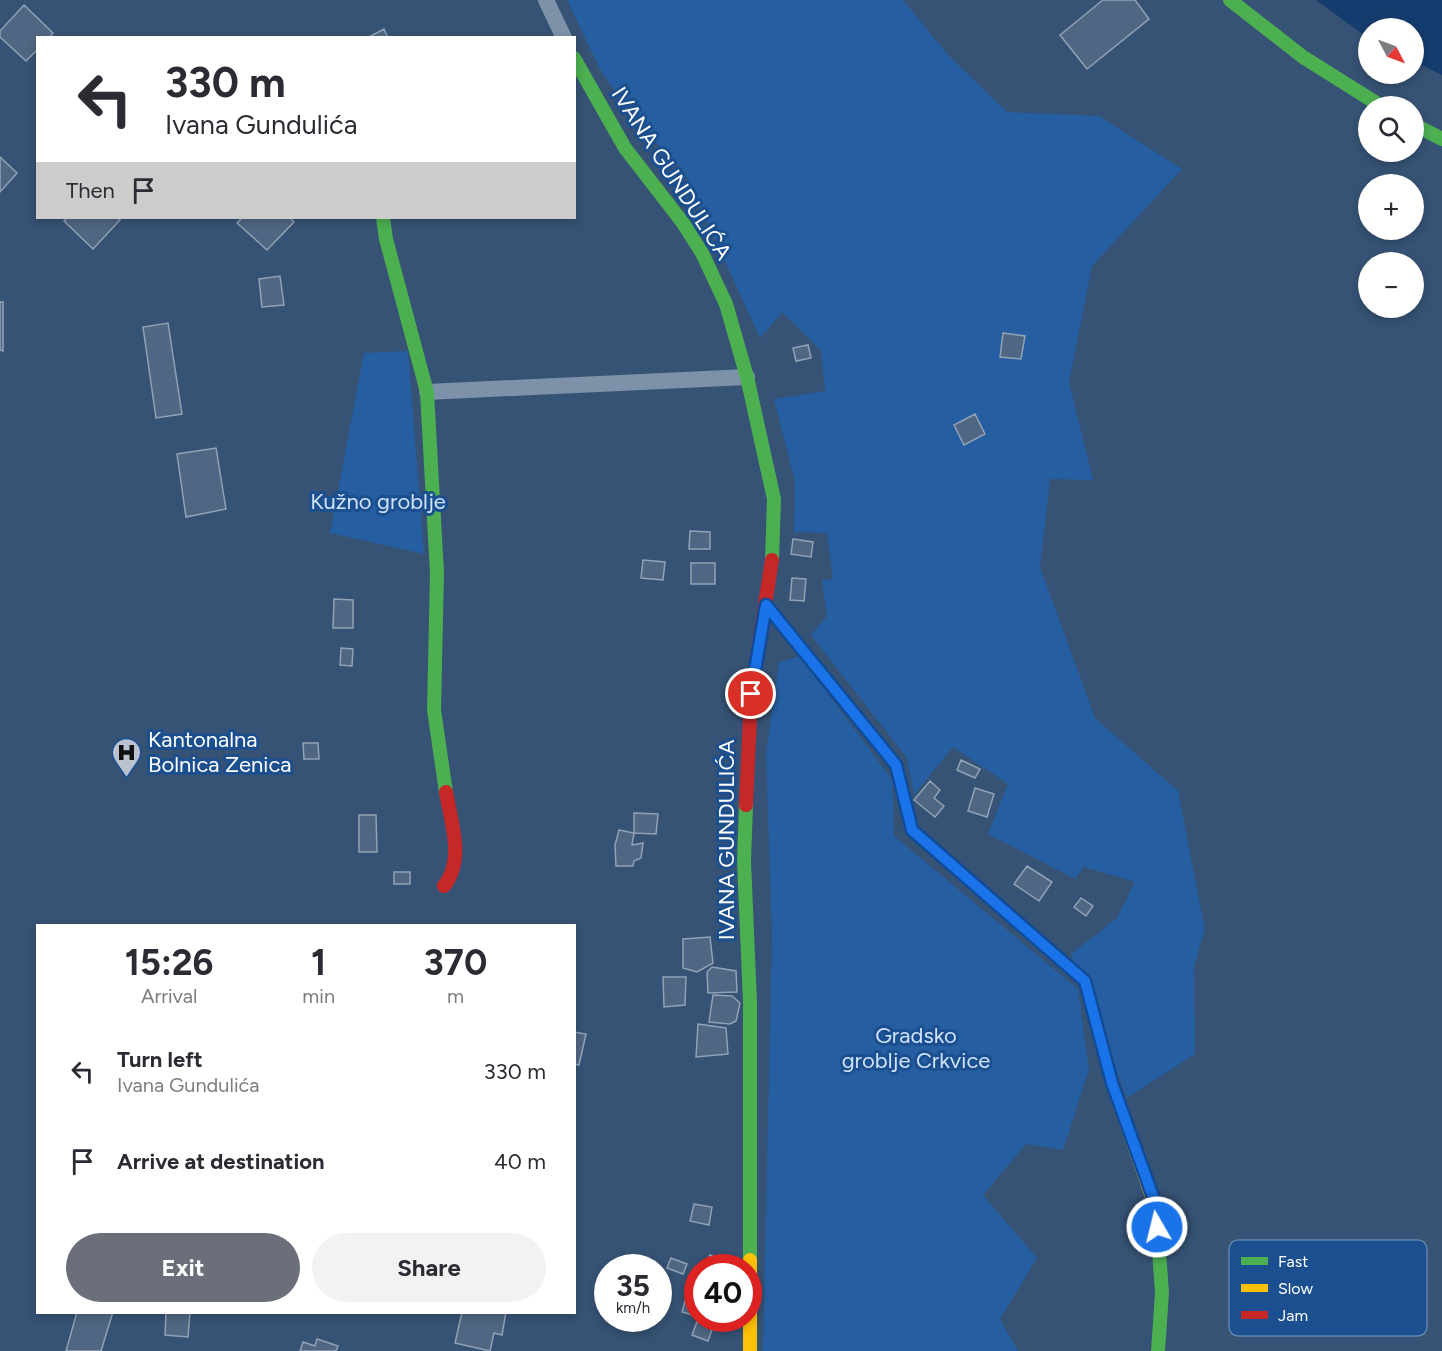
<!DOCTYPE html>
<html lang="en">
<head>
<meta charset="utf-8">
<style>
	:root { --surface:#fff; --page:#f2f2f3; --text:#2b2b33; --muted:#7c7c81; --accent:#6b6f79 }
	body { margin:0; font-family:Figtree,sans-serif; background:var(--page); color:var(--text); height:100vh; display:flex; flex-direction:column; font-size:22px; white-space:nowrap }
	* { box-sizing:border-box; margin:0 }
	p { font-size:20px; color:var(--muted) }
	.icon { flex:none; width:33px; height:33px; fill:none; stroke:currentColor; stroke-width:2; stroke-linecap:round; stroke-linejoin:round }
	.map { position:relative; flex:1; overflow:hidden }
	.sheet { position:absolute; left:36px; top:924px; width:540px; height:390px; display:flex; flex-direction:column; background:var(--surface); border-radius:0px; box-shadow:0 3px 9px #0003 }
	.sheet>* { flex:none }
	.hud { position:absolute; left:36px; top:36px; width:540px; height:183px; border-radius:0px; box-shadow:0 3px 9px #0003; background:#fff; color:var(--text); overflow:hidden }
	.needle { width:39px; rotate:131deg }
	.controls { position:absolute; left:1358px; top:18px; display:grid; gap:12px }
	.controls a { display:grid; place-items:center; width:66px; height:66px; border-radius:50%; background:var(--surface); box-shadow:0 3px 9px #0003; font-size:30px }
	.speed { position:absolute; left:594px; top:1254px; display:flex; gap:12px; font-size:30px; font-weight:700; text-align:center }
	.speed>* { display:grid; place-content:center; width:78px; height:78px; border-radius:50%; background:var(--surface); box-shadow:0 3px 9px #0003; line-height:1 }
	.speed small { font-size:15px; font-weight:400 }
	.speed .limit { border:9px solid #d22; background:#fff; color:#111 }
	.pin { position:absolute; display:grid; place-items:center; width:51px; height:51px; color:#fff; margin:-26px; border:3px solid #fff; border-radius:50%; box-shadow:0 2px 6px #0007 }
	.me { position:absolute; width:66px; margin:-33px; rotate:352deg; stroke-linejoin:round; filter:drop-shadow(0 0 4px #0008) }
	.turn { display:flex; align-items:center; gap:21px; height:126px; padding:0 30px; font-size:27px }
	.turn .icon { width:78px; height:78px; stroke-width:2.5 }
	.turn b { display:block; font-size:42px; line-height:51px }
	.then { display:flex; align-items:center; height:57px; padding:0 30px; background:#0003; gap:12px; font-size:22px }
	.eta { display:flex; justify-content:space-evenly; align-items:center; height:102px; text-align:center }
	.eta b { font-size:36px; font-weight:700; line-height:42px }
	.primary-button { display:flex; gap:12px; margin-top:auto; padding:12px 30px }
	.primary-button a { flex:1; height:69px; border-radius:36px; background:var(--accent); color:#fff; font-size:24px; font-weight:700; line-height:69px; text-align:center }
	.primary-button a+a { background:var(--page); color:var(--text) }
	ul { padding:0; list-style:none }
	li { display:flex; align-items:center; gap:18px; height:90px; padding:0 30px }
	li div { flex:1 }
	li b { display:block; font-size:22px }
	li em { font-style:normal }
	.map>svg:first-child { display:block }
	.green { fill:#265fa1 }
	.water { fill:#153c6e }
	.building { fill:#506783; stroke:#92a2b6; stroke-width:1.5 }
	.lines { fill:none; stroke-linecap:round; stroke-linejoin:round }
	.street { stroke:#7d92a8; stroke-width:16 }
	.fast { stroke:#4caf50; stroke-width:14 }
	.slow { stroke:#ffc107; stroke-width:14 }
	.jam { stroke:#c62828; stroke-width:14 }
	.route-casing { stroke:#114b97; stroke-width:15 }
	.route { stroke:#1a73e8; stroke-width:10 }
	.labels { text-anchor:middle; stroke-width:6; stroke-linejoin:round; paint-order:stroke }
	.street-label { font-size:22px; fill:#fff; stroke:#1b4f8f }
	.park-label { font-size:22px; fill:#cfe3fa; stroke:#1b4f8f }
	.poi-label { font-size:22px; fill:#fff; stroke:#1b4f8f; text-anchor:start }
	.key { fill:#1b4f8f; stroke:#5f84b1; stroke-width:1.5 }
	.key-label { font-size:16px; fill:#fff }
</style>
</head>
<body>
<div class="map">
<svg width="1442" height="1351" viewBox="0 0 1442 1351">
	<rect width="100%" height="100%" fill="#365274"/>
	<!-- green -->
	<path class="green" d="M567,0H903L949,56L1007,112L1099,116L1182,169L1092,266L1069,382L1093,480L1050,479L1040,567L1095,718L1178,791L1205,930L1194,966L1195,1054L1127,1098L1071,954L1117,918L1135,882L1084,867L1075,879L988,834L1008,784L953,747L914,795L907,758L811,635L827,616L822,580L833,579L827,533L794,532L795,482L774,399L825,391L821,350L782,312L760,338L684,171L636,122L600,69Z
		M408,351L424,554L330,533L364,353Z
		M800,656L892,780L894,836L1078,989L1089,1070L1063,1150L1026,1144L983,1195L1037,1258L1000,1319L1018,1351H763L772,936L766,754L779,662Z"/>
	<!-- water -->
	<path class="water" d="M1316,0H1442V75L1413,61V28H1368V38Z"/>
	<!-- building -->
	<path class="building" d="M1103,0H1135L1149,19L1087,69L1060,35Z
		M24,5L53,33L49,38H38V49L26,61L0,37V31Z
		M384,29L388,38H367Z
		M0,157L17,173L0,192Z
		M67,218H117L120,220L93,249L64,221Z
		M242,218H290L294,222L267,250L237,223Z
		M280,276L284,305L262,307L259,279Z
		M0,302H3V351L0,350Z
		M168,323L182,414L156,418L143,327Z
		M1003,333L1025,336L1021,359L1000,357Z
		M808,345L811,358L796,361L793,348Z
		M975,414L985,434L964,445L954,425Z
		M216,448L226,509L186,517L177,454Z
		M690,531L710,532V549H689Z
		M793,539L813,542L811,557L791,554Z
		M643,560L665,562L663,580L641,578Z
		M691,563H715V584H691Z
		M792,578L806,579L804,601L790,600Z
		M334,599L353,600V628H333Z
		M341,648L353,649L352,666L340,665Z
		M303,743H318L319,759H304Z
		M961,760L980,769L975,778L957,770Z
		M930,781L940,790L934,798L944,806L935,817L914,800Z
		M975,788L994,794L987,817L968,811Z
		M634,813L658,814L656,834L634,833Z
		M359,815H376L377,852H359Z
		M619,830L634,833L632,845L643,843L641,858L634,861L633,866H616L615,845Z
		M1027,866L1052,882L1039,901L1014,884Z
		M394,872H410V884H394Z
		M1081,898L1093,906L1086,916L1074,907Z
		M710,937L713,963L697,972L683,968V939Z
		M712,967L736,971L737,992L708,993L707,972Z
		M663,977H686L685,1005L664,1007Z
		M713,995L732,996L740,1003L736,1021L730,1024L709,1022Z
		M698,1024L726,1028L728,1054L696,1057Z
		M574,1032L586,1034L579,1065L574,1064Z
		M694,1204L712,1207L709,1225L690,1221Z
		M710,1255L728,1261L726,1268H706Z
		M671,1258L687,1264L683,1274L667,1268Z
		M688,1291L698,1294L693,1315L682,1312Z
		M77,1312H113L101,1351H66Z
		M166,1312H190L188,1337L165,1335Z
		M462,1312H506L502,1335L494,1333L490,1351L455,1343Z
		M698,1319L714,1324L708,1341L692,1335Z
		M317,1339L338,1346L336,1351H300L303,1342L315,1346Z"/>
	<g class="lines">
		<!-- street -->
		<path class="street" d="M546,0L564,38
			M427,392L747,377"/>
		<!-- fast -->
		<path class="fast" d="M1230,0L1303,57L1381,106
			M574,58L625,148L683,223L702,253L726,304L747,377L774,499L772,560
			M1413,124L1442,139
			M383,218L386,239L427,392L437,573L434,710L446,792
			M766,605L896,765L912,830L1025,929
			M746,805L744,861L750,1002V1260
			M1156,1208L1162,1293L1158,1351"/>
		<!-- slow -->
		<path class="slow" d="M1025,929L1085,981L1112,1083L1156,1208
			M750,1260V1351"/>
		<!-- jam -->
		<path class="jam" d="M746,805L751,694L772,560
			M444,886C465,860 451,822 446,792"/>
	</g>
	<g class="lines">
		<defs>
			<path id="route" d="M751,694L766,605L896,765L912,830L1085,981L1112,1083L1156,1205L1157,1227"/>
		</defs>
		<!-- route casing -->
		<use href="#route" class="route-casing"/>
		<!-- route -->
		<use href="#route" class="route"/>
	</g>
	<!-- icons -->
	<defs>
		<symbol id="hospital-pin" viewBox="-11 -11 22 30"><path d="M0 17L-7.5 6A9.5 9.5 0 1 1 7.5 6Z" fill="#b9c2ce" stroke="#1b4f8f"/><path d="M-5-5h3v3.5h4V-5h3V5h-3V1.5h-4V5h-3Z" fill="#111"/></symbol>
	</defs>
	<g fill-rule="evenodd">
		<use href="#hospital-pin" x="110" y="736" width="33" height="45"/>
	</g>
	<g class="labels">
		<!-- street labels -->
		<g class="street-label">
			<text transform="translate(672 173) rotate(57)" y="8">IVANA GUNDULIĆA</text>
			<text transform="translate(726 840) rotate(-90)" y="8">IVANA GUNDULIĆA</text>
		</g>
		<!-- park labels -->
		<g class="park-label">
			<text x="378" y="509">Kužno groblje</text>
			<text x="916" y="1043">Gradsko<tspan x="916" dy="25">groblje Crkvice</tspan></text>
		</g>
		<!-- poi labels -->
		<g class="poi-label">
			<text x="148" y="747">Kantonalna<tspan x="148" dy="25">Bolnica Zenica</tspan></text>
		</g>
	</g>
	<!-- legend -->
	<rect x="1229" y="1240" width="198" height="96" rx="9" class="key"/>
	<rect x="1241" y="1257" width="27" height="8" fill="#4caf50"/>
	<rect x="1241" y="1284" width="27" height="8" fill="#ffc107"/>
	<rect x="1241" y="1311" width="27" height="8" fill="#c62828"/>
	<g class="key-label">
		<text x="1278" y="1267">Fast</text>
		<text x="1278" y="1294">Slow</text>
		<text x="1278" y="1321">Jam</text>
	</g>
</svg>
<div class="controls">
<a><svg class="needle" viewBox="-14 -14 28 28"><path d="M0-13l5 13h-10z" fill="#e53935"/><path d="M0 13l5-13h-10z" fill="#7c7c81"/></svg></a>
<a><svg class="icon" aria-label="search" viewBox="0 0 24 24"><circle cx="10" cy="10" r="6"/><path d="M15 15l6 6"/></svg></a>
<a>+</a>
<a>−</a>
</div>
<div class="speed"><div>35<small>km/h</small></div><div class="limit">40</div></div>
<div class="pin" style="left:751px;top:694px;background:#d93025"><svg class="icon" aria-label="arrive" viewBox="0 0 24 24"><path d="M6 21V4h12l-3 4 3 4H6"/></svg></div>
<svg class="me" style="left:1157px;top:1227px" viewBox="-20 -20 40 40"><circle r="17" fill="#1a73e8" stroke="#fff" stroke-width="3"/><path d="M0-11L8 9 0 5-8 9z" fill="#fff"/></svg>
<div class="hud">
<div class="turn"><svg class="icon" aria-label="left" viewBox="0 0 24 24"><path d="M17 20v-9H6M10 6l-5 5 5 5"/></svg><div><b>330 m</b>Ivana Gundulića</div></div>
<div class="then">Then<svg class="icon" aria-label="arrive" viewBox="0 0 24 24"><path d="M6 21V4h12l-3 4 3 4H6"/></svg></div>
</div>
<section class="sheet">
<div class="eta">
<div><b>15:26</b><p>Arrival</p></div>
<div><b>1</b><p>min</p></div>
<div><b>370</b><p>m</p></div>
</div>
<ul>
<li><svg class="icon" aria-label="left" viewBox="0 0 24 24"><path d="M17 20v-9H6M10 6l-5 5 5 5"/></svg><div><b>Turn left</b><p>Ivana Gundulića</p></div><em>330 m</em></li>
<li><svg class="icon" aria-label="arrive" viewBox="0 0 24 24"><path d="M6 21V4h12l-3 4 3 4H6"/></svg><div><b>Arrive at destination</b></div><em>40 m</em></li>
</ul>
<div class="primary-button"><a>Exit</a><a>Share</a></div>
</section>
</div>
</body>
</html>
